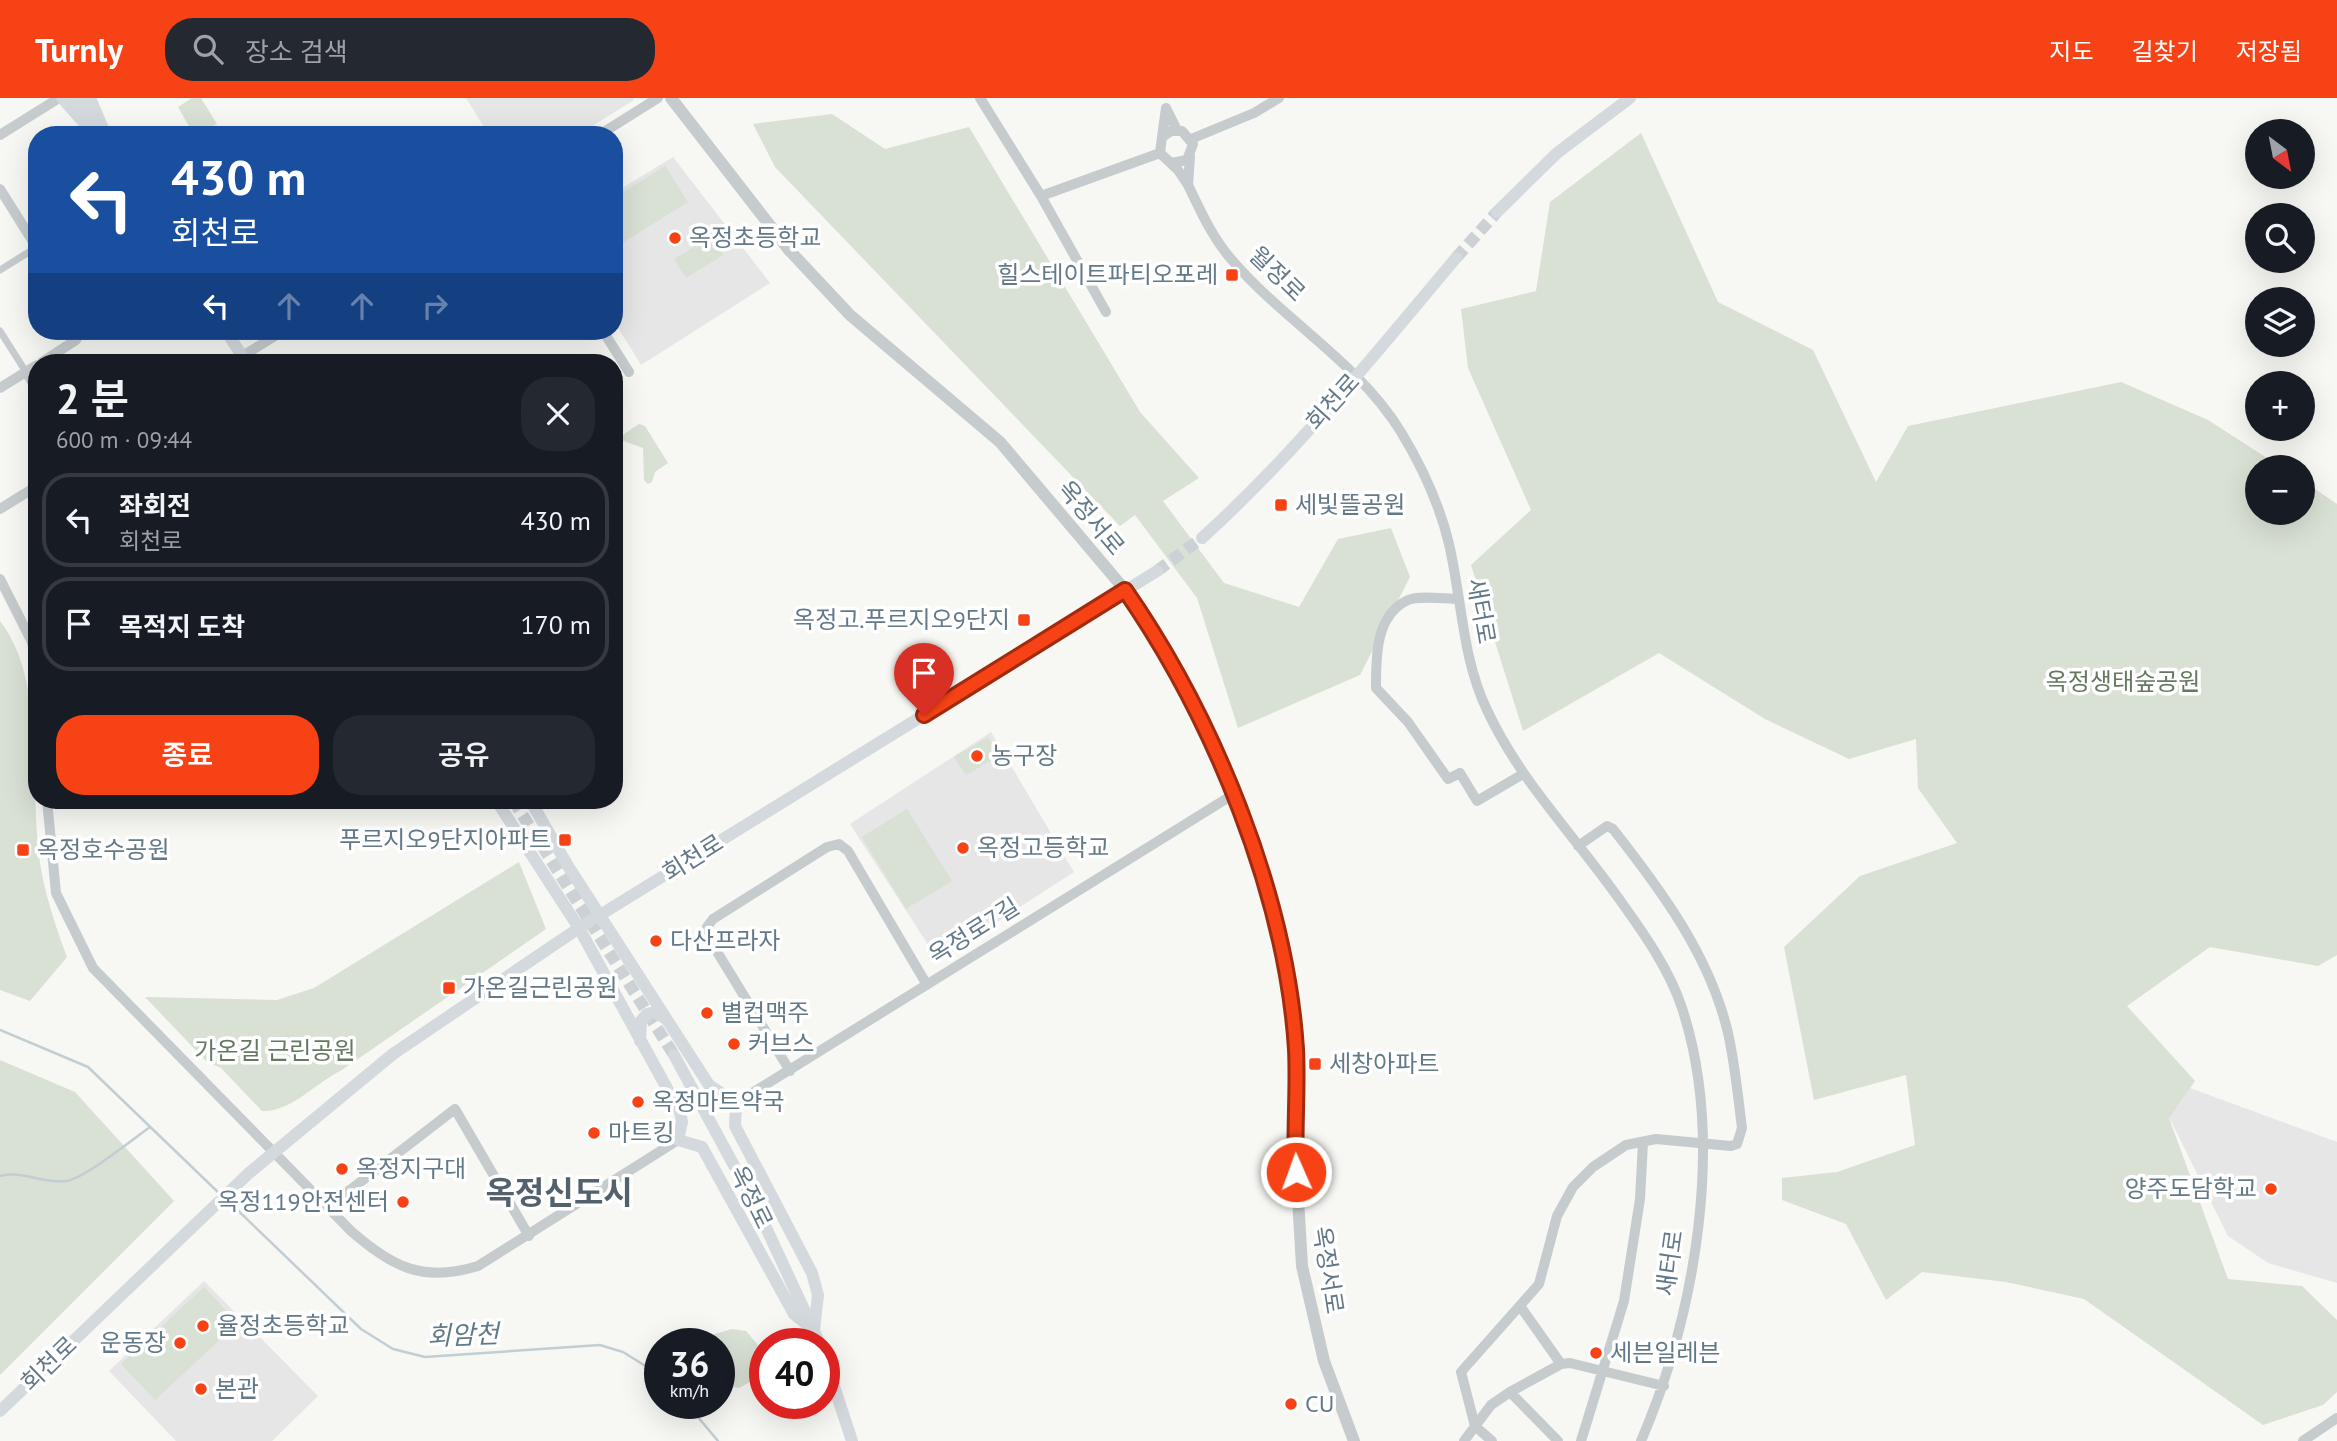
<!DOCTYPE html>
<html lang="ko">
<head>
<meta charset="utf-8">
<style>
	:root { --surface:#171b24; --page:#242831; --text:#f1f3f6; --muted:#9ea1a6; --line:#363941; --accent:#f64215 }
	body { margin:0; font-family:"PT Sans","Noto Sans KR",sans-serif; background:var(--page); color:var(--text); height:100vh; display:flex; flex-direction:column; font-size:26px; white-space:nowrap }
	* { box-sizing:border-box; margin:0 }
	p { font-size:23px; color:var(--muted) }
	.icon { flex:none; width:38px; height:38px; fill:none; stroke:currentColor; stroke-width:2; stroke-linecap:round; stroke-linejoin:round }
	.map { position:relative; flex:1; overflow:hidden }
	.side { position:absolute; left:28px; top:256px; width:595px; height:455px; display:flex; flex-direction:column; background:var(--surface); border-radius:28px; box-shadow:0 7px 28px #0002 }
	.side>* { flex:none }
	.hud { position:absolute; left:28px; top:28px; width:595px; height:214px; border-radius:28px; box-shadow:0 7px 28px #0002; background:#1a4fa0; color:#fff; overflow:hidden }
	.needle { width:46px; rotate:148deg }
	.controls { position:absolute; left:2245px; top:21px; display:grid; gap:14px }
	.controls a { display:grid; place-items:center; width:70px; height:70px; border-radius:50%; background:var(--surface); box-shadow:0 7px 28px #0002; font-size:35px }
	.speed { position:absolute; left:644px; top:1230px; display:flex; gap:14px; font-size:35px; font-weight:700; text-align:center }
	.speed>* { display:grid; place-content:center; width:91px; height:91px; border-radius:50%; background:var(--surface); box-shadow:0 7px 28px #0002; line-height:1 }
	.speed small { font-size:18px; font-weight:400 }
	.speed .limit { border:10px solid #d22; background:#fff; color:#111 }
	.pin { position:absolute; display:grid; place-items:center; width:60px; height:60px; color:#fff; margin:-72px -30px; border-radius:50% 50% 50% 0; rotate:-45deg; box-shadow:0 0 7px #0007 }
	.pin .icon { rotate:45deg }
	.me { position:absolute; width:77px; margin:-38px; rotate:358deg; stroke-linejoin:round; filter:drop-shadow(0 0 5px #0008) }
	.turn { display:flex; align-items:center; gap:24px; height:147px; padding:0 28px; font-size:32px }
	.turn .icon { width:91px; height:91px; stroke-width:2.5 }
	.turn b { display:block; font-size:49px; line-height:60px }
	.lanes { display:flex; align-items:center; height:66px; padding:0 28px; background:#0003; justify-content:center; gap:35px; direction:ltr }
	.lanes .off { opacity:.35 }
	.round { display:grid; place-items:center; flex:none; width:74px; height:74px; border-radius:28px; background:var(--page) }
	.summary { display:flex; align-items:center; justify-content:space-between; height:119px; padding:0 28px }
	h1 { font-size:42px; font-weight:600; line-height:52px }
	.primary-button { display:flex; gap:14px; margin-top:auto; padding:14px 28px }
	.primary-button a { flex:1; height:80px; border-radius:28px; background:var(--accent); color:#fff; font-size:28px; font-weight:600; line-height:80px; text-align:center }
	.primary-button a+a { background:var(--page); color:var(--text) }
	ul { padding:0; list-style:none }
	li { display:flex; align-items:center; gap:21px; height:94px; margin:0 14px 10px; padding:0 14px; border:4px solid var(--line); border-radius:28px }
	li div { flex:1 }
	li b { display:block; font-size:26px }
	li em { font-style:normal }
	header { display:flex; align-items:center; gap:42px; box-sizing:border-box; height:98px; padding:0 35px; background:var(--accent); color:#fff }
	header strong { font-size:33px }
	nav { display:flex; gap:38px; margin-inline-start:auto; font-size:24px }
	.search { width:490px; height:63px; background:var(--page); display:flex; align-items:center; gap:18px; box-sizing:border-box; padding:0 24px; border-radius:28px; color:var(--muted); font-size:26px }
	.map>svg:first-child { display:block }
	.built { fill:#e5e6e5 }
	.green { fill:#d9e0d4 }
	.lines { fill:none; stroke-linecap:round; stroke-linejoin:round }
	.stream { stroke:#c2ced3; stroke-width:2.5 }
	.secondary-tunnel { stroke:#cbd1d4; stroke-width:12; stroke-dasharray:12 6; stroke-linecap:butt }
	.pedestrian { stroke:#c6cbce; stroke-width:7 }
	.minor { stroke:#c6cbce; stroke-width:10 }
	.tertiary { stroke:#c6cbce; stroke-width:12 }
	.secondary { stroke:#d4d9de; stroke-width:12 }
	.route-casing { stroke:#a02b0e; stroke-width:18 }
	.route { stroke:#f64215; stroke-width:12 }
	.poi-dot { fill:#f64215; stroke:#fff; stroke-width:2.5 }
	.labels { text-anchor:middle; stroke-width:7; stroke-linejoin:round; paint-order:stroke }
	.poi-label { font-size:24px; fill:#637988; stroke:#fff; text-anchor:start }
	.street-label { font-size:24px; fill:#637988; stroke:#fff }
	.park-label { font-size:24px; fill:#65795f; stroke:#fff }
	.water-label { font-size:26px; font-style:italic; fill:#5f7b84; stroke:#fff }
	.district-label { font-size:32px; font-weight:bold; fill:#52616c; stroke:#fff }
</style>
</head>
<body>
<header>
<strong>Turnly</strong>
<div class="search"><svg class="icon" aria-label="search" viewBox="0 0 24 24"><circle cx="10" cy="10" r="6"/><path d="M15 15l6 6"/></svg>장소 검색</div>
<nav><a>지도</a><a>길찾기</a><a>저장됨</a></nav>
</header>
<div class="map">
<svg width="2337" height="1343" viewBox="0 0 2337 1343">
	<rect width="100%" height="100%" fill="#f7f7f4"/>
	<!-- built -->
	<path class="built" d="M466,0H633L634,2L578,37H489Z
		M673,59L770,185L641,267L614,223V95Z
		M991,634L1074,774L938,862L850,726Z
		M2190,990L2337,1044V1185L2268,1165L2228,1138L2169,1019Z
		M204,1183L318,1298L272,1343H176L109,1273Z"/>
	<!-- green -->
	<path class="green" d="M192,0H201L217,26L194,37L178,9Z
		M832,16L885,51L969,29L1140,314L1199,380L1163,403L1224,485L1299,509L1338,441L1391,430L1410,479L1360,577L1238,630L1197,500L1135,417L1120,428L775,69L753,26Z
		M1641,35L1718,204L1813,252L1876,384L1908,328L2121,284L2208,322L2281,369H2258V415H2303V383L2337,406V857L2318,868L2210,849L2127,908L2195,983L2169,1020L2228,1181L2302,1188L2337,1222V1294L2323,1307L2263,1327L2084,1201L2006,1184L1922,1174L1886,1202L1846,1126L1782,1102V1080L1837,1074L1915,1047L1906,977L1814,1002L1784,849L1860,778L1957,745L1918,690L1916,641L1849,661L1765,621L1659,555L1523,633L1471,467L1531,412L1468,270L1461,211L1536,193L1550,104Z
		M665,68L688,104L614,150V100Z
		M712,138L723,157L686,180L674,161Z
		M639,326L645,328L668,365L655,374L652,384L648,386L644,382L643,350L621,342L624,336Z
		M0,523C42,577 32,670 37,735C39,779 52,818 67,859L30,903L0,892Z
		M988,639L1000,657L966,677L954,659Z
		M907,711L952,783L906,811L862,739Z
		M519,764L546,831L342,972C316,984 292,1014 262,1013L221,970L207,964L145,899L277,902L314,890Z
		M0,962L75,994L174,1103L0,1277Z
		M204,1189L238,1225L155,1302L121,1266Z
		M732,1231L746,1233L758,1247L750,1284L739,1290L733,1289L719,1275V1246H701L704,1239Z"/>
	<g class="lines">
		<!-- stream -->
		<path class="stream" d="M0,932L88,969L221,1097
			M0,1078C22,1072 43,1086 66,1083C85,1080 132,1042 150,1029
			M226,1101L361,1231L393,1251L425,1259L600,1247L623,1254L660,1277
			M687,1306L718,1343"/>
		<!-- secondary-tunnel -->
		<path class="secondary-tunnel" d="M1456,160L1497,114
			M1157,473L1202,440
			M513,702L674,957"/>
		<!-- pedestrian -->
		<path class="pedestrian" d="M0,172L37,149
			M0,233L26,274"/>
		<!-- minor -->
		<path class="minor" d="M980,0L1041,98L1106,214
			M0,37L59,0
			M599,37L658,0
			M1162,39L1166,10L1177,32
			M1191,41L1254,15L1279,0
			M1171,65L1187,62L1193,46L1182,33H1171L1162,39L1160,55L1178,72L1188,87L1190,58
			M1188,87C1201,114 1212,139 1231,161C1284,223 1358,264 1401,334C1421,367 1440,408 1449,446C1462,502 1462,560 1487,612C1521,685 1577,740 1622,805C1645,837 1670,873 1682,910C1726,1044 1695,1217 1641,1343
			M0,91L37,150
			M1041,98L1160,55
			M603,233L629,274
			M42,264L76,242L82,233
			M233,264L283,233
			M26,274L37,292
			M0,290L37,267
			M0,411L37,388
			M0,481L31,542L37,560
			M1458,501C1445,501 1420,497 1408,502C1375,517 1376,560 1376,590L1408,624L1448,681L1460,675L1477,703L1523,676
			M47,702L56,795L93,870L351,1133C392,1169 423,1185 478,1168L678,1042
			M790,973L708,839L707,829L713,821L827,749L839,746L848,753L927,887
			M736,1005L1234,696
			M328,1109L455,1011L529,1138
			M1520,1208L1561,1266
			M1464,1343L1491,1307L1510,1294
			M1492,1343L1475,1328L1461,1274L1539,1186L1557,1118L1573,1089L1593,1069L1626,1047L1656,1041L1731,1048L1737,1046L1742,1030C1738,999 1735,966 1728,935C1710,858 1661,792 1613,731L1607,728L1578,748
			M1558,1343L1510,1294L1561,1266L1570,1265L1664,1288
			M1581,1343L1624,1203L1640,1101L1643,1044
			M2303,1343L2337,1320"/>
		<!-- tertiary -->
		<path class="tertiary" d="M671,0L789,152L850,217L1000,344L1125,492L1195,606L1251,742L1280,847L1296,951L1295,1050L1302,1168L1324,1263L1354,1343"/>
		<!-- secondary -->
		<path class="secondary" d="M62,0L95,37
			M77,0L100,35
			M90,0L104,33
			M1497,114L1557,55L1630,0
			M226,233L246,264
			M1202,440C1296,355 1375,256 1456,160
			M496,702L579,830L680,1014L682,1024L678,1042L702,1049L794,1216L814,1232
			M530,702L568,768L709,987L736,1005L735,1028L812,1175L818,1197L814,1232
			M640,943L641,923L647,916L655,914L666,921
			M674,957L756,1108L820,1246
			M824,1258L852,1343
			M0,1313L249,1075L393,956L579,830L1157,473"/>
	</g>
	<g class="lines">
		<defs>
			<path id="route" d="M924,617L1125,492C1213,619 1286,796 1296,951C1298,992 1294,1033 1296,1074"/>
		</defs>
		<!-- route casing -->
		<use href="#route" class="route-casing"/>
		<!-- route -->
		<use href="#route" class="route"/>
	</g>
	<!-- markers -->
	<g class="poi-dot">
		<circle cx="675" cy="140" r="7"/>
		<rect x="1225" y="170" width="14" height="14" rx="3.5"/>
		<rect x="1274" y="400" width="14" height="14" rx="3.5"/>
		<rect x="1017" y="515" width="14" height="14" rx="3.5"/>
		<circle cx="977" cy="658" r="7"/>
		<rect x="558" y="735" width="14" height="14" rx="3.5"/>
		<circle cx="963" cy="750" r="7"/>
		<rect x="16" y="745" width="14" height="14" rx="3.5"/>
		<circle cx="656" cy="843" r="7"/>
		<rect x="442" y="883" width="14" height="14" rx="3.5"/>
		<circle cx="707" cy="915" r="7"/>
		<circle cx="734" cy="946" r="7"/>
		<rect x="1308" y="959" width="14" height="14" rx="3.5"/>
		<circle cx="638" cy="1004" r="7"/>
		<circle cx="594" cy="1035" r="7"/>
		<circle cx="342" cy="1071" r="7"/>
		<circle cx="2271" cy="1091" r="7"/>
		<circle cx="403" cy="1104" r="7"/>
		<circle cx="203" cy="1228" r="7"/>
		<circle cx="180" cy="1245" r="7"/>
		<circle cx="1596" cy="1255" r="7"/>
		<circle cx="201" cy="1291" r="7"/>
		<circle cx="1291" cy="1306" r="7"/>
	</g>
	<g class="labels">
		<!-- poi labels -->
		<g class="poi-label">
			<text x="689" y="148">옥정초등학교</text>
			<text x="1218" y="185" text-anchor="end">힐스테이트파티오포레</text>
			<text x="1295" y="415">세빛뜰공원</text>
			<text x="1010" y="530" text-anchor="end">옥정고.푸르지오9단지</text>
			<text x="991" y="666">농구장</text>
			<text x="551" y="750" text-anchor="end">푸르지오9단지아파트</text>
			<text x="977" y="758">옥정고등학교</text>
			<text x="37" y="760">옥정호수공원</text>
			<text x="670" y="851">다산프라자</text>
			<text x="463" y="898">가온길근린공원</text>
			<text x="721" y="923">별컵맥주</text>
			<text x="748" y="954">커브스</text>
			<text x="1329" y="974">세창아파트</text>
			<text x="652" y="1012">옥정마트약국</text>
			<text x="608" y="1043">마트킹</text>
			<text x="356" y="1079">옥정지구대</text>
			<text x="2257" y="1099" text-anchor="end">양주도담학교</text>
			<text x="389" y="1112" text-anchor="end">옥정119안전센터</text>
			<text x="217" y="1236">율정초등학교</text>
			<text x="166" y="1253" text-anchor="end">운동장</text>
			<text x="1610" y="1263">세븐일레븐</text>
			<text x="215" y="1299">본관</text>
			<text x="1305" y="1314">CU</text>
		</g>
		<!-- street labels -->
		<g class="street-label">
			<text transform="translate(1277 176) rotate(44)" y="8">월정로</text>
			<text transform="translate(1333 304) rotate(-48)" y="8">회천로</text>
			<text transform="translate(1091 420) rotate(50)" y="8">옥정서로</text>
			<text transform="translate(1481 513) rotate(80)" y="8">새터로</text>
			<text transform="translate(693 760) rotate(-32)" y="8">회천로</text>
			<text transform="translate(974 833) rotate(-32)" y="8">옥정로7길</text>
			<text transform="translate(751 1099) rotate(64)" y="8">옥정로</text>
			<text transform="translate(1670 1165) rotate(-82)" y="8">새터로</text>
			<text transform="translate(1328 1172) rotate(81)" y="8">옥정서로</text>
			<text transform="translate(49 1266) rotate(-44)" y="8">회천로</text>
		</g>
		<!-- park labels -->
		<g class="park-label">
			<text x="2123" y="592">옥정생태숲공원</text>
			<text x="275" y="961">가온길 근린공원</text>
		</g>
		<!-- water labels -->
		<g class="water-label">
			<text transform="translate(463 1237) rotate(-2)" y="9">회암천</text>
		</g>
		<!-- district labels -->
		<g class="district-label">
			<text x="559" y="1106">옥정신도시</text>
		</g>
	</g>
</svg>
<div class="controls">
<a><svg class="needle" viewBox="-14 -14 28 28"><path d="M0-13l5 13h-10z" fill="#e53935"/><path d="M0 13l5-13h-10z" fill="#9ea1a6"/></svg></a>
<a><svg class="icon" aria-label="search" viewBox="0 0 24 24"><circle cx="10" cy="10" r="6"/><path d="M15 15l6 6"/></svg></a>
<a><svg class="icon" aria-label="layers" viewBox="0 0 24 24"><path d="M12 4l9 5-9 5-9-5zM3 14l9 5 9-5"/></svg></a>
<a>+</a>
<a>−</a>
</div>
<div class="speed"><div>36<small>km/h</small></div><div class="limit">40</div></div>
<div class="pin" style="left:924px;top:617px;background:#d93025"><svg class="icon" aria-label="arrive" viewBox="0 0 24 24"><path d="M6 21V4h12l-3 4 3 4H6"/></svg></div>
<svg class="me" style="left:1296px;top:1074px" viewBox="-20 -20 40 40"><circle r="17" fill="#f64215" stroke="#fff" stroke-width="3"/><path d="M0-11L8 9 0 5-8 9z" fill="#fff"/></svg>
<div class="hud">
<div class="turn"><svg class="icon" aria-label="left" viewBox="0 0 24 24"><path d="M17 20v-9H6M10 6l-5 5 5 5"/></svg><div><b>430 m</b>회천로</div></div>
<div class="lanes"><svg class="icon" aria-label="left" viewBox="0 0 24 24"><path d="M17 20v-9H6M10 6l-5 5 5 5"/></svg><svg class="icon off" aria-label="ahead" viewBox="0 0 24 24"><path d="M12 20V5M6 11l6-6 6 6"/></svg><svg class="icon off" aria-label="ahead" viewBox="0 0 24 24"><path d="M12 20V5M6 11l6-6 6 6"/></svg><svg class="icon off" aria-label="right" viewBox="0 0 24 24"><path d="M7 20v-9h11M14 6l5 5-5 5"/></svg></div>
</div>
<section class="side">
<div class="summary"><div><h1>2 분</h1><p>600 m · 09:44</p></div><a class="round"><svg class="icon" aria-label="close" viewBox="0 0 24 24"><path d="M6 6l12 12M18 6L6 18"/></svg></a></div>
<ul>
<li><svg class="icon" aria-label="left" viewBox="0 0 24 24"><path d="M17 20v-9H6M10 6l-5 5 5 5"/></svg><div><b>좌회전</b><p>회천로</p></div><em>430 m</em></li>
<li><svg class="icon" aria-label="arrive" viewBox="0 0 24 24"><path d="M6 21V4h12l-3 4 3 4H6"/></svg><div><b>목적지 도착</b></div><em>170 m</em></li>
</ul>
<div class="primary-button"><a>종료</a><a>공유</a></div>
</section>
</div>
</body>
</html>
